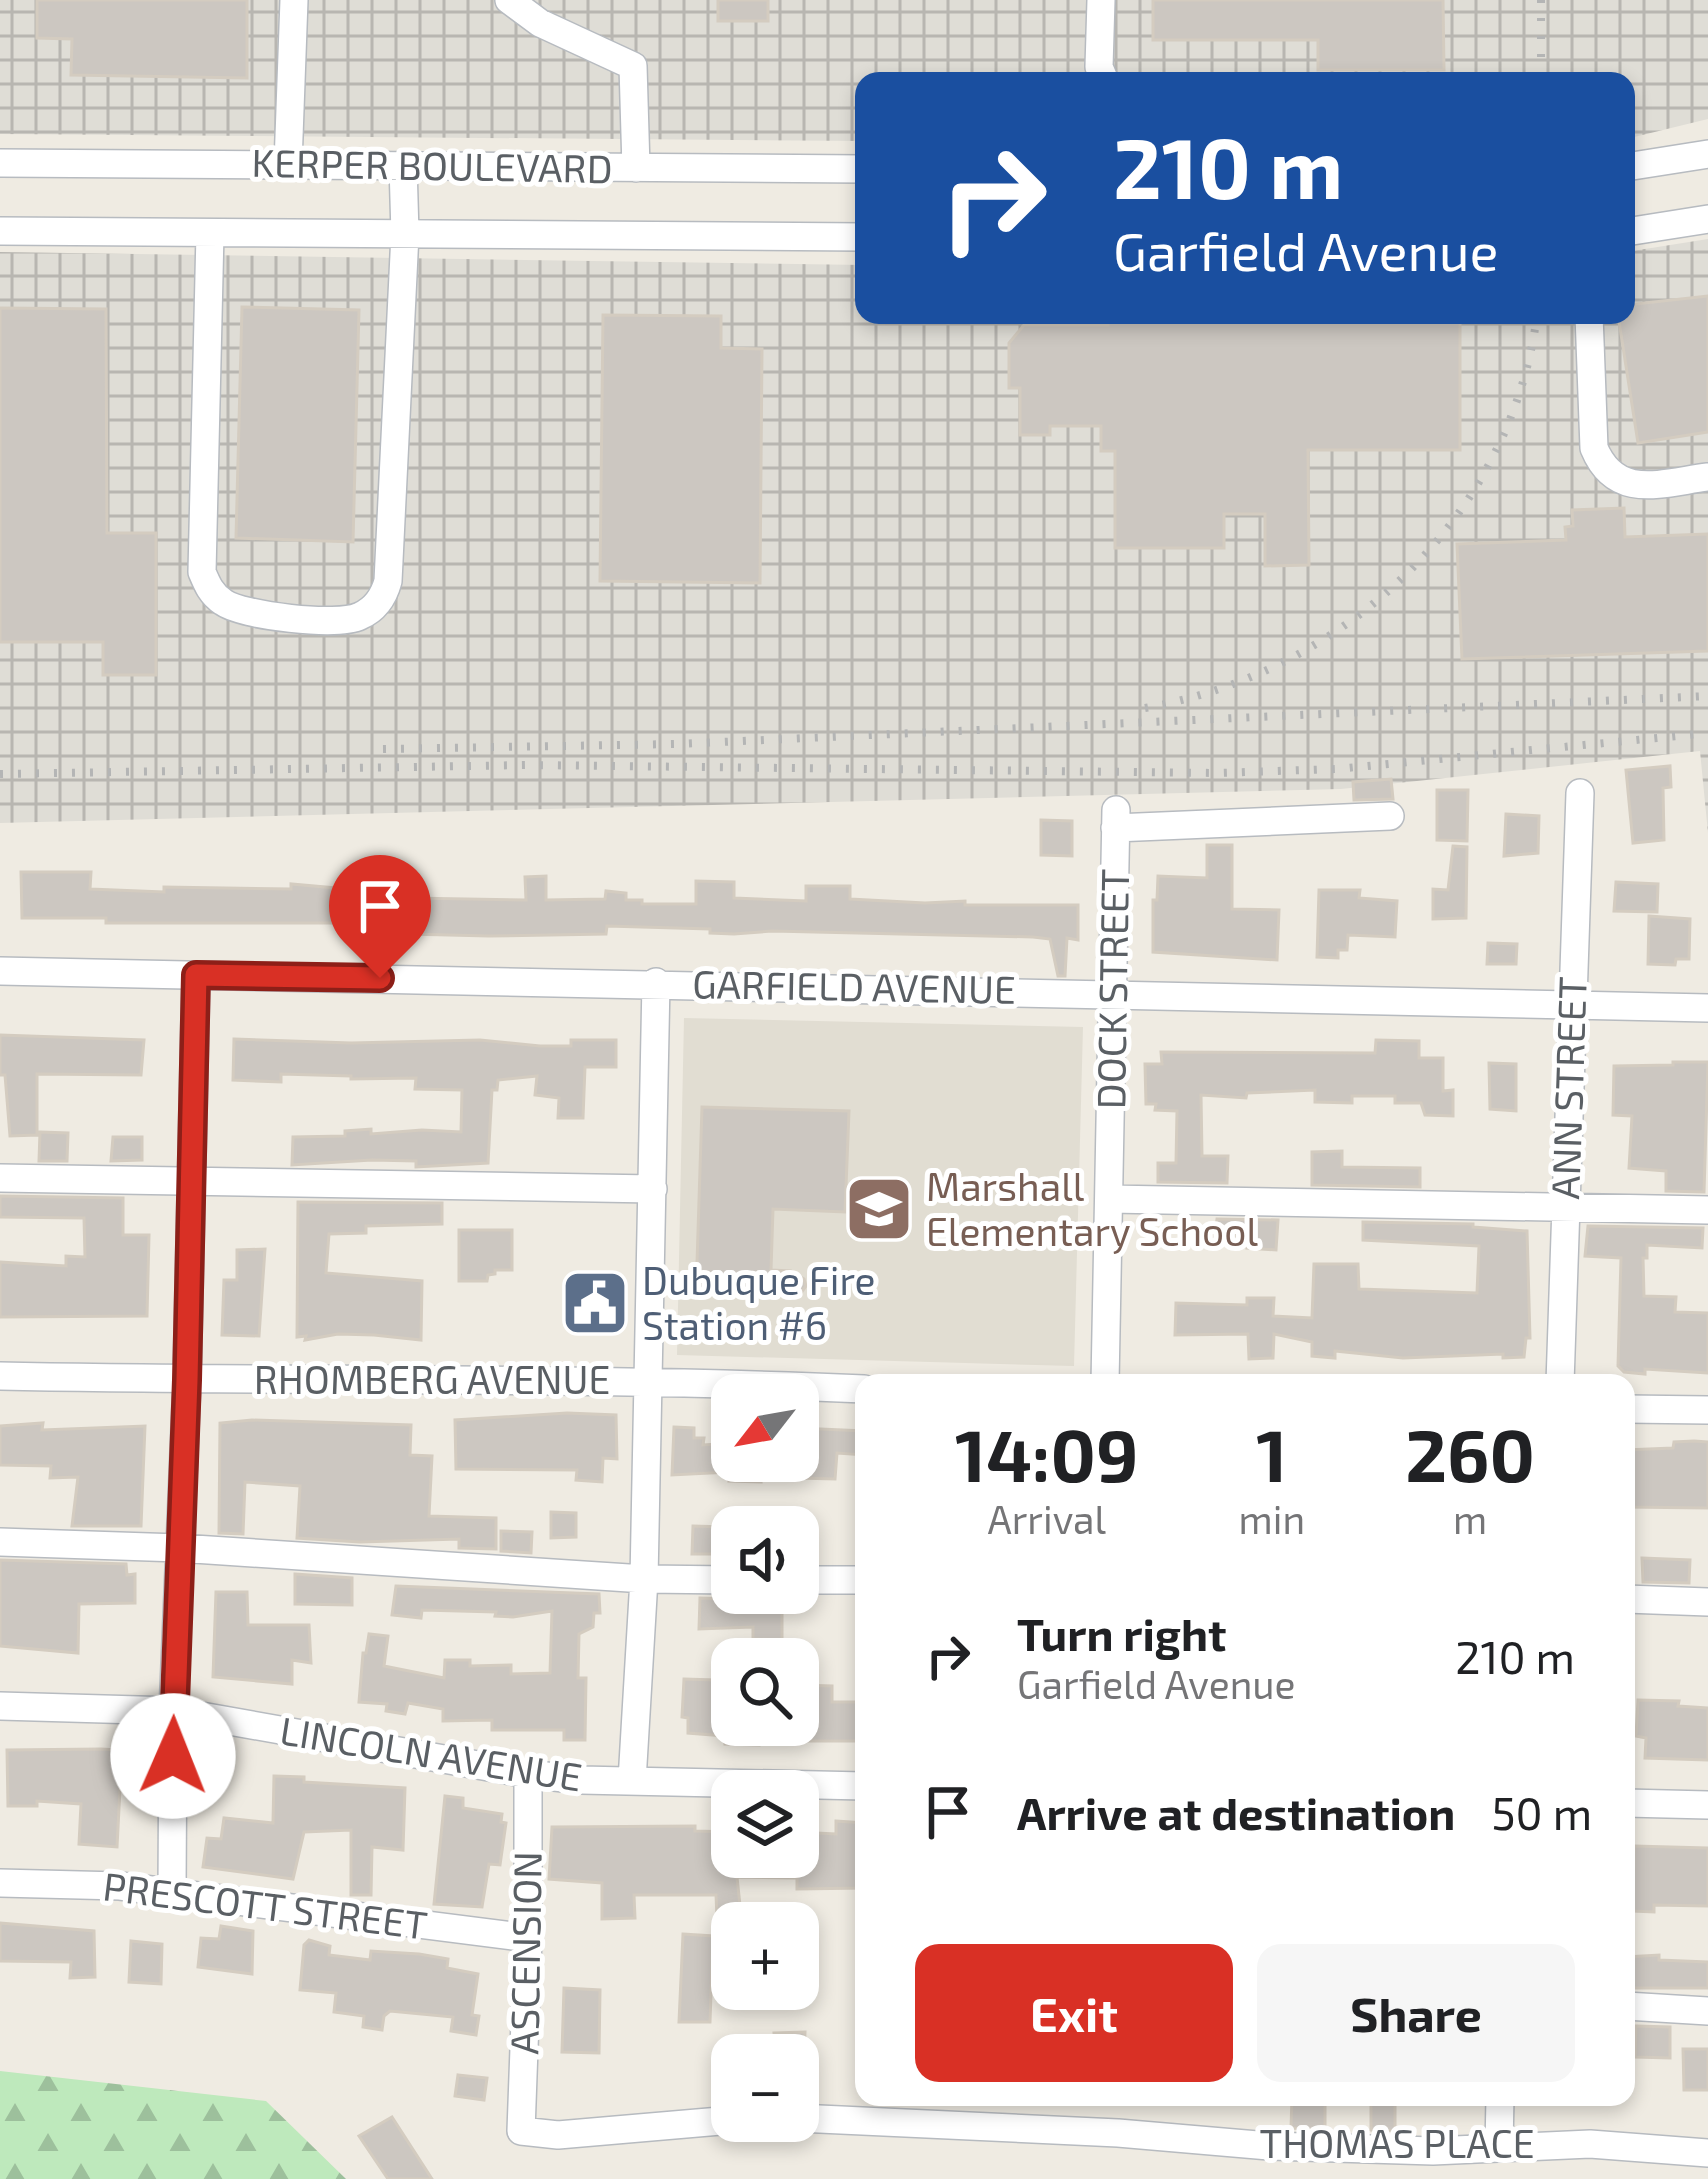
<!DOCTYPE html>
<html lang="en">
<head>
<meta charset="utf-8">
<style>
	:root { --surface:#fff; --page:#f6f6f6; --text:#202124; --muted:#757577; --accent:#d93025 }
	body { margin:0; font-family:"Exo 2",sans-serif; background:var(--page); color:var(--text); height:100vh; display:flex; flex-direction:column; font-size:45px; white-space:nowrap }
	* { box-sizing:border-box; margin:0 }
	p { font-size:39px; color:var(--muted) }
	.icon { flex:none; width:66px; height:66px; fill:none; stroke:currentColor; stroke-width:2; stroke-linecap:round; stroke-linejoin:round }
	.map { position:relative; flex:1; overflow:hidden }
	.drawer { position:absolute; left:855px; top:1374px; width:780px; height:732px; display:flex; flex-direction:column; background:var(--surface); border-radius:24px; box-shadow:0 6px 18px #0003 }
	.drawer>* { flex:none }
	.top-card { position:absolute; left:855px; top:72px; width:780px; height:252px; border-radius:24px; box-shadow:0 6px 18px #0003; background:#1a4fa0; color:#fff; overflow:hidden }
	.needle { width:78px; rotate:239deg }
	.fabs { position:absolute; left:711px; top:1374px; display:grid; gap:24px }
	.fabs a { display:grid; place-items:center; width:108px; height:108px; border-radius:24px; background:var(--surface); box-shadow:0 6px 18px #0003; font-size:60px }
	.pin { position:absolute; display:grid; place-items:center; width:102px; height:102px; color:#fff; margin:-123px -51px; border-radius:50% 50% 50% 0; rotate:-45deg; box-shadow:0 0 12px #0007 }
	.pin .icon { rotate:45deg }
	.me { position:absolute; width:132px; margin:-66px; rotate:1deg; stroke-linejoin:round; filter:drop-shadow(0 0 9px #0008) }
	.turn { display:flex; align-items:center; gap:42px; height:252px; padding:0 60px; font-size:54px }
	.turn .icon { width:156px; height:156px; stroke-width:2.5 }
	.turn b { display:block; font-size:84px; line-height:102px }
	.eta { display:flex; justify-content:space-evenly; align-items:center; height:204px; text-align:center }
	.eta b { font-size:72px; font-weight:700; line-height:84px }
	.button { display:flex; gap:24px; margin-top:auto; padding:24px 60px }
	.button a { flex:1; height:138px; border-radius:24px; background:var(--accent); color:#fff; font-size:48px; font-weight:700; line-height:138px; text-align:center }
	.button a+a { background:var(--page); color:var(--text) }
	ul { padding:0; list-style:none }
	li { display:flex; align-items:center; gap:36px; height:156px; padding:0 60px }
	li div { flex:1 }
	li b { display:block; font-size:45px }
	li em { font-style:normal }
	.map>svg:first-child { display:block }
	.industrial { fill:url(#industrial-grid) }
	.education { fill:#e1ddd2 }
	.forest { fill:url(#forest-firs) }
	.building { fill:#ccc7c1; stroke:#d4ccc0; stroke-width:3 }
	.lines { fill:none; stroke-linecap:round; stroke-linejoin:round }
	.minor-casing { stroke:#b7bbc0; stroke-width:30 }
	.minor { stroke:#fff; stroke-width:27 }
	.rail { stroke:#b4b5b5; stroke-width:8; stroke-dasharray:3 15; stroke-linecap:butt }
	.route-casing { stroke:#8d1f18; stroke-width:30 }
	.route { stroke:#d93025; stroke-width:21 }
	.labels { text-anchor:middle; stroke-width:10; stroke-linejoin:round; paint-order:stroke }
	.street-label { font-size:39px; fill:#5a5f64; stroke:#fff }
	.education-label { font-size:39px; fill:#785e54; stroke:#fff; text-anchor:start }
	.service-label { font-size:39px; fill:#4e5e75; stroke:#fff; text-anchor:start }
</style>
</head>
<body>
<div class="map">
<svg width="1708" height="2179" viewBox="0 0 1708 2179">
	<defs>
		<pattern id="industrial-grid" width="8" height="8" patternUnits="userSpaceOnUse" patternTransform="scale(3)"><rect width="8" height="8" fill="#dfddd6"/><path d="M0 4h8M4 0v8" fill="none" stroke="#b8b6b1"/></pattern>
		<pattern id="forest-firs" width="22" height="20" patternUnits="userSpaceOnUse" patternTransform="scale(3)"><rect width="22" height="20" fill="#bee9bc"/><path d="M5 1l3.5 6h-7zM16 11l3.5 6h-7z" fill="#9dc09c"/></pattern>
	</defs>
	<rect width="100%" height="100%" fill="#efebe2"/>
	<!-- industrial -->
	<path class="industrial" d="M0,0H1708V119L1626,139V81H864V141L0,134Z
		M1708,239V833L1700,751L1341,789L0,823V252L864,265V315H1626V252Z"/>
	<!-- education -->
	<path class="education" d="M684,1018L1083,1027L1074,1366L677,1355Z"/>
	<!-- forest -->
	<path class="forest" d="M0,2071L266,2101L346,2179H0Z"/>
	<!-- building -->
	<path class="building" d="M37,0H247V78L71,75L72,39L37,38Z
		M718,0H768V21H718Z
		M1153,0H1443L1444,70H1318V40H1153Z
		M1708,296V432L1638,443L1618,315H1626V305Z
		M242,307L359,310L353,542L236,538Z
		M0,308L106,309L107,533H156V675H103V642H0Z
		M603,315L721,316V348L762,349L760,583L600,581Z
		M1108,315H1460V450H1308L1309,565L1265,566V514H1224V548H1115V451H1101V426H1050V435H1020V388H1009V343L1024,325H1108Z
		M1624,508L1625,537L1708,534V651L1462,659L1457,544L1566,540L1565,527L1573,526L1572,510Z
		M1670,766L1671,787L1663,788L1664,840L1633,843L1626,770Z
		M1391,779L1393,799L1354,800L1353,782Z
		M1437,790H1468L1467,841L1437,840Z
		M1506,814L1539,816L1538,853L1504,856Z
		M1041,820L1072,821V856L1041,855Z
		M1207,845H1232V909L1279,910L1277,960L1153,952V900H1157L1158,876L1207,878Z
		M1453,846L1467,847L1466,918L1433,919V889L1448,890Z
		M21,872H91L90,889L164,892V887L291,889V884L369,891L370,904H410V898L526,900L525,877L546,876V900L605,899L606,891L626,893V900H642V904H696V881L734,882V898L806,901V886H850V899L925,903L965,901V905H1078V940L1067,938L1065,976H1058L1050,939L1033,937L772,931L734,934L710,933V929L607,926L606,934L489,936L368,933V923H106V918H22Z
		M1616,882L1658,884L1657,912L1614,911Z
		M1319,890H1360L1359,898L1397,901L1395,937L1348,935L1347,950H1338V958L1317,957Z
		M1649,916L1690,919L1689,959H1676L1675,965L1648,964Z
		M1488,943L1517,944L1516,964H1487Z
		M0,1035L144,1040L141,1075L37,1074V1135L10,1136L5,1075H0Z
		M234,1039L351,1043L480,1040L540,1046H571V1040H616V1067H585L583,1118H558L559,1098L535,1095L537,1076L498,1080L497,1090H492L488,1163L416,1167V1161L372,1160L292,1165L293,1137L345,1136V1131L371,1129V1134L422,1130L461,1132L462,1090L415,1089L416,1078L351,1079V1076L281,1074V1082L233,1080Z
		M1376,1040L1419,1041V1058H1443V1091L1453,1090V1116L1425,1115L1421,1103H1395V1096H1352V1103L1315,1102V1090L1247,1093L1246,1098L1201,1095L1202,1156H1228L1227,1183L1158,1182V1163H1176L1177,1111L1155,1110L1156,1104H1146L1145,1064H1162L1161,1052L1375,1053Z
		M1673,1062H1708L1704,1192L1666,1191V1171L1629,1168L1632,1116L1613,1115L1614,1066L1673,1065Z
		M1489,1063L1516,1064V1111L1490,1109Z
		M702,1107L849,1111L845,1212L773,1209L771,1270L791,1271L804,1279L806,1286L799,1296L696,1294Z
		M40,1132L68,1133L67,1161H39Z
		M113,1137H142V1160L111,1161Z
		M1342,1151V1167L1420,1168V1187L1312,1185V1152Z
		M0,1196L123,1198V1235H149L147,1316L0,1317V1262L66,1266V1256L85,1257L84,1218L0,1217Z
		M298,1202L442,1203V1224L366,1226V1233L329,1234L326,1273L422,1281L421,1340L374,1335L338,1334L305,1340L306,1336L297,1337Z
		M1217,1219L1278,1220L1276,1250L1247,1248L1248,1236H1215Z
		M1363,1222L1473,1224V1227L1527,1231L1530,1338H1526L1524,1357L1503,1358V1354L1403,1358L1335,1351V1358L1312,1356V1342L1274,1334L1273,1358L1249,1359L1248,1334L1175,1335L1176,1303L1247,1305V1298H1274L1273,1316L1312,1318L1314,1264H1358L1359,1289L1477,1293L1479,1246L1363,1240Z
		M1588,1226L1703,1228L1702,1248L1647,1245V1258H1643L1644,1296L1676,1297L1675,1312L1708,1313V1373L1645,1369V1374L1624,1372L1618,1366L1621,1258L1585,1256Z
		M459,1230H512V1270H495V1274L488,1275L487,1281H459Z
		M265,1249L259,1336L222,1335L224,1280H237V1250Z
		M584,1273L611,1274L607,1333L580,1332Z
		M567,1413L616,1415L617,1459L603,1458L602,1482L576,1480L577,1470L456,1469L455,1420Z
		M252,1420L411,1425L410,1455L432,1456L429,1516L496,1518V1549L459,1548V1539L360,1542L297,1538L300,1486L245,1482L243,1534L219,1533L220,1423Z
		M43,1423L42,1430L145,1426L141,1526H72L78,1477L50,1478L51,1466L0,1465V1426Z
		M674,1427L694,1428V1438H704L703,1445L732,1443V1461H759L761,1482L729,1481L730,1472L672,1475Z
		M798,1428L864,1431V1455L837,1453L835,1479L798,1478Z
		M1694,1441L1708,1442V1508L1626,1507V1450L1673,1448L1674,1442Z
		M551,1512L576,1513V1537L551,1538Z
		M693,1526L724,1527L721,1554H692Z
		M501,1531L532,1532L531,1553L501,1551Z
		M1642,1558L1690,1560L1689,1583L1643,1582Z
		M0,1560L126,1564L127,1575L135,1574V1603L79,1604L78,1653L0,1646Z
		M295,1574L352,1578V1605L295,1604Z
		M396,1586L599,1594L600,1613H594L593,1627L579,1634L578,1678H586L585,1740H564V1730H492V1720L443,1721V1709L408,1703L405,1714L386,1711L387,1704L359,1702L363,1653H366L369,1634L388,1636L384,1666L444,1678L445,1660H470V1666L511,1665V1674L550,1673L552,1611L513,1617L495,1616L496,1612L422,1610L421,1618L392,1615Z
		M216,1592H247L248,1625H309L311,1663L292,1660V1684L213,1677Z
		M700,1598L782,1601V1640L753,1639V1627L699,1629Z
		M684,1679L715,1680V1691H732V1725H759V1745L725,1744V1736L688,1733V1718L682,1717Z
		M798,1685L832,1686V1702H864V1741H798Z
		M1638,1700L1679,1701L1678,1706L1708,1708V1760L1645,1758L1646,1738L1636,1736Z
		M101,1749L135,1751L132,1784L120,1789L117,1847L79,1844L81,1804L37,1801V1806H8L7,1750Z
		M274,1776L304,1777V1782L405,1788L403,1850L372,1847L371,1895H351V1830L304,1832L293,1879L203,1867L207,1838L221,1839L224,1818L273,1823Z
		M445,1796L463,1798V1808L502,1814L501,1822L506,1823L500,1865L489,1864L482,1907L434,1904Z
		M836,1821L864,1823V1888L797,1889V1878L737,1877L741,1915L717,1917L716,1895H634L635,1918L602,1919V1883L549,1879L552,1827L695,1826V1831L732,1832V1857H798V1832L836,1834Z
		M1634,1846L1708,1848V1906L1654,1905V1912L1633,1911Z
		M0,1923L94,1931L95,1977L70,1978L71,1962L0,1961Z
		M221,1926L253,1931L252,1974L198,1967L201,1938L219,1939Z
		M683,1934L713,1936L710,2022H679Z
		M309,1940L330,1946L329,1955L370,1960L371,1951L419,1954L448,1959L447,1968L478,1974L472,2015L479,2016L476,2035L451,2031L453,2017L390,2011L384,2016L382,2030L363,2027L364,2016L334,2012L336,1993L300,1990L304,1945Z
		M131,1941L162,1944L161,1984L129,1982Z
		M1659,1955V1960L1708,1962V1988H1627L1626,1957Z
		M564,1988L600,1990L599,2053L562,2052Z
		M1636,2026L1670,2027V2058L1635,2057Z
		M805,2032L804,2055H776L774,2033Z
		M1683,2049H1708V2090H1684Z
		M458,2075L487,2078L484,2100L455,2096Z
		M1292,2097H1325V2130L1291,2128Z
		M1371,2097H1395V2131L1371,2130Z
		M392,2117L432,2179H388L359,2136Z"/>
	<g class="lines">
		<defs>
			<path id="minor" d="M509,0L540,23L633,66L636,168
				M1101,0L1099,67L1105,81
				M0,163L864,169
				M288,164L294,0
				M1626,167L1708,154
				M0,231L864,237
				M1626,232L1708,219
				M210,233L202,572C207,584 211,594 223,602C242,616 338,627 360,616C376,609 384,596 388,581L405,234L403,165
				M1589,315L1594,448C1616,501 1661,483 1708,477
				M1115,828L1390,816
				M0,971L1708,1008
				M0,1178L653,1189
				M1110,1199L1708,1210
				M0,1376C288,1382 576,1376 864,1389
				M1105,1383L1116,810
				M1560,1383L1580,793
				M1626,1409L1708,1410
				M0,1542L179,1548L644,1579L732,1580
				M798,1580H864
				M1626,1599L1708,1602
				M0,1706L173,1711L528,1774L581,1780L864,1786
				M528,1774V1938L521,2131L558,2135L732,2120
				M632,1781L644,1579L656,982
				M1626,1803L1708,1805
				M0,1883L120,1886L528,1938
				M172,1892L173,1711L187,1380L196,975
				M1626,2006L1708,2011
				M798,2118L1118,2133L1269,2146L1433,2151L1590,2144L1708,2153
				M1499,2147L1500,2097"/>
		</defs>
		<!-- minor casing -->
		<use href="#minor" class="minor-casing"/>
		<!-- minor -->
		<use href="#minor" class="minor"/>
		<!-- rail -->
		<path class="rail" d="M1541,0V81
			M1145,708C1344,673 1511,518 1537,315
			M383,749L678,744L1708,696
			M0,774L528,765L1217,773L1336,769L1708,733"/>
	</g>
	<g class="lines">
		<defs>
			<path id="route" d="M173,1756L187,1380L196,975L380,978"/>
		</defs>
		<!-- route casing -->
		<use href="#route" class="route-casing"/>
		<!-- route -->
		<use href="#route" class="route"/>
	</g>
	<!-- icons -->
	<defs>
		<symbol id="school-square" viewBox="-11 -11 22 22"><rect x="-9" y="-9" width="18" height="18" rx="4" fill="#8d6e63" stroke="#fff"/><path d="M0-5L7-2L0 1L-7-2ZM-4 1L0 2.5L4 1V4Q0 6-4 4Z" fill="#fff"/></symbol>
		<symbol id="civic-square" viewBox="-11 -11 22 22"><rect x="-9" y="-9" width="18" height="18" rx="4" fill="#5c6f8a" stroke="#fff"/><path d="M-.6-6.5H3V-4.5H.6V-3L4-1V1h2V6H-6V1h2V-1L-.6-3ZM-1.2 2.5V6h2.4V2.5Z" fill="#fff"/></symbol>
	</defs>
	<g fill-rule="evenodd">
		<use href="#school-square" x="841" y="1171" width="76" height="76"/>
		<use href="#civic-square" x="557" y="1265" width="76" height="76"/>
	</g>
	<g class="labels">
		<!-- street labels -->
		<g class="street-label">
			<text transform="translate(432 166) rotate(1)" y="14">KERPER BOULEVARD</text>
			<text transform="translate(854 987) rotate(1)" y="14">GARFIELD AVENUE</text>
			<text transform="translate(1113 989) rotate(-89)" y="14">DOCK STREET</text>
			<text transform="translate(1569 1088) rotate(-88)" y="14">ANN STREET</text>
			<text x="432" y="1394">RHOMBERG AVENUE</text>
			<text transform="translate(431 1754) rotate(9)" y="14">LINCOLN AVENUE</text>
			<text transform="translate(265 1906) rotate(7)" y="14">PRESCOTT STREET</text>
			<text transform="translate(526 1953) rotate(-89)" y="14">ASCENSION</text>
			<text x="1397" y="2158">THOMAS PLACE</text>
		</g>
		<!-- education labels -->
		<g class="education-label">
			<text x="926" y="1201">Marshall<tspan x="926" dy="45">Elementary School</tspan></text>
		</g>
		<!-- service labels -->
		<g class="service-label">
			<text x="642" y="1295">Dubuque Fire<tspan x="642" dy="45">Station #6</tspan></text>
		</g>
	</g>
</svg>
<div class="fabs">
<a><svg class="needle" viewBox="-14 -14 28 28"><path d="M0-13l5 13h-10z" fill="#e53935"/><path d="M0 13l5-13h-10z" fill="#757577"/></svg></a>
<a><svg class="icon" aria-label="sound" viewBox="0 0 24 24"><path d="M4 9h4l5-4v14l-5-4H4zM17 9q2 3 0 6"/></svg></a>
<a><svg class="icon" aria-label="search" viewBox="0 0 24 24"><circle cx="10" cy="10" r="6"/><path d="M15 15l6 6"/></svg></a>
<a><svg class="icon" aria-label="layers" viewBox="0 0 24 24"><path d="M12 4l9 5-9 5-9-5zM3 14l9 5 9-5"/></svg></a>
<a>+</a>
<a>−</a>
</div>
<div class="pin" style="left:380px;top:978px;background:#d93025"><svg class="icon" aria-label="arrive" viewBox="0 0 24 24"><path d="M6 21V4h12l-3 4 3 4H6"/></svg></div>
<svg class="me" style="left:173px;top:1756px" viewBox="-20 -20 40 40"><circle r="19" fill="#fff"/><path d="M0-13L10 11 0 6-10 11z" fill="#d93025"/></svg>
<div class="top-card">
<div class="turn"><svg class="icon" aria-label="right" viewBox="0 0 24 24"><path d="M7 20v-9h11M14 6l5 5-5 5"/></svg><div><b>210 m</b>Garfield Avenue</div></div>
</div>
<section class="drawer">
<div class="eta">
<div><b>14:09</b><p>Arrival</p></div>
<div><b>1</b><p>min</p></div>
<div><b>260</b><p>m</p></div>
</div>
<ul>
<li><svg class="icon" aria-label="right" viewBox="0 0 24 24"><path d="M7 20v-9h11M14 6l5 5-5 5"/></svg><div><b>Turn right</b><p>Garfield Avenue</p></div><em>210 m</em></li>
<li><svg class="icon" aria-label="arrive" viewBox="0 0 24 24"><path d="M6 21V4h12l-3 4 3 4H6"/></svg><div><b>Arrive at destination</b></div><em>50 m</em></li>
</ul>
<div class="button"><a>Exit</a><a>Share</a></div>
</section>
</div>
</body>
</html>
